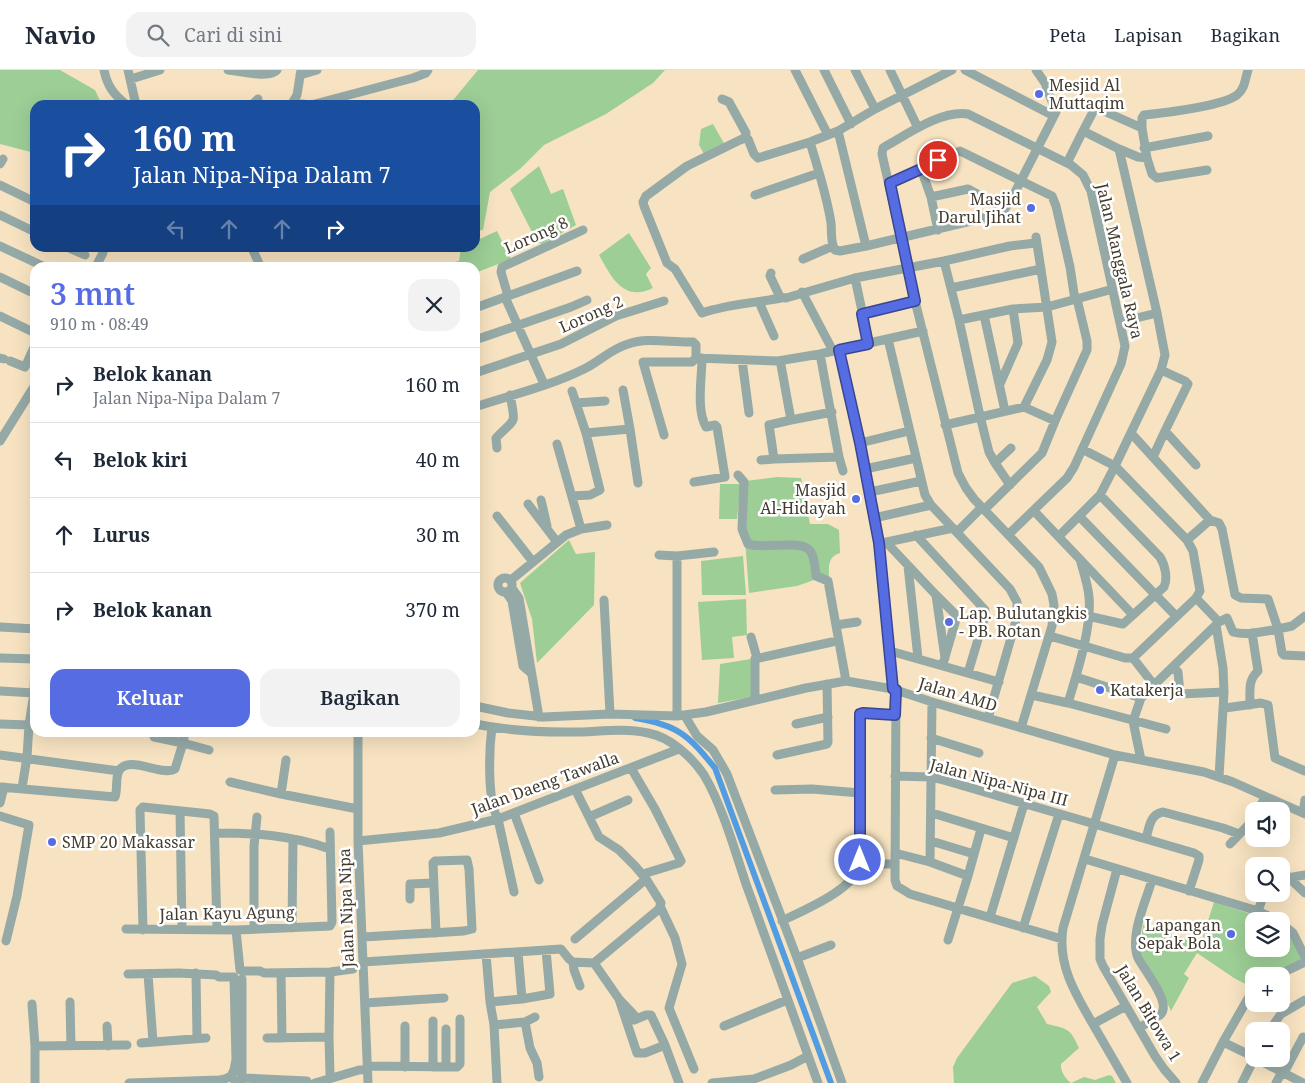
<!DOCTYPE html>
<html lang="id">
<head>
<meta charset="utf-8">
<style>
	:root { --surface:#fff; --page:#f2f2f3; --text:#1f2937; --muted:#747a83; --line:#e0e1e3; --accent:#566ce2 }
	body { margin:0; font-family:"Noto Serif",serif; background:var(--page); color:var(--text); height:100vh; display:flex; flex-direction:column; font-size:19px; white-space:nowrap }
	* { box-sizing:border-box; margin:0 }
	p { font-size:16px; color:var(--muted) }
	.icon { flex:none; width:28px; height:28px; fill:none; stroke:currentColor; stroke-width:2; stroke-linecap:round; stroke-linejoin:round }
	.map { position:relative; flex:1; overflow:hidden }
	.panel { position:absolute; left:30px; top:192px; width:450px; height:475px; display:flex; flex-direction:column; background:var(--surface); border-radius:15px; box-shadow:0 5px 20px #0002 }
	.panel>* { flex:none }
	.top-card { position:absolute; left:30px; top:30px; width:450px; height:152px; border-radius:15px; box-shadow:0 5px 20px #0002; background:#1a4fa0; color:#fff; overflow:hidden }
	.buttons { position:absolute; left:1245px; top:732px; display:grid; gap:10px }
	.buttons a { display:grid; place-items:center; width:45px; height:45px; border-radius:10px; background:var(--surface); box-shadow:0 5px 20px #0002; font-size:25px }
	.pin { position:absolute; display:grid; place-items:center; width:42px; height:42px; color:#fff; margin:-21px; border:2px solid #fff; border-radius:50%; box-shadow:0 1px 5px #0007 }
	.me { position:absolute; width:55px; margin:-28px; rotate:0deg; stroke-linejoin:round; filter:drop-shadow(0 0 4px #0008) }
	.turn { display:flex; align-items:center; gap:18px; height:105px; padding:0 20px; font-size:22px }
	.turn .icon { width:65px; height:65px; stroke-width:2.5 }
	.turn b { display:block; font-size:35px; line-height:42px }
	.lanes { display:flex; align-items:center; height:48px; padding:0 20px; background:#0003; justify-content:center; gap:25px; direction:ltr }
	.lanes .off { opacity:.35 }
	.round { display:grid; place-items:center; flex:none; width:52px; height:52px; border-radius:15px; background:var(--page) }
	.overview { display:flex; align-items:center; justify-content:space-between; height:85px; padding:0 20px }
	h1 { font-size:30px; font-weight:600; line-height:38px; color:var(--accent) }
	.primary-button { display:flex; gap:10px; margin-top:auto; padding:10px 20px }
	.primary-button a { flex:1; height:58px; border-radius:15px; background:var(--accent); color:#fff; font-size:20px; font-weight:600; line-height:58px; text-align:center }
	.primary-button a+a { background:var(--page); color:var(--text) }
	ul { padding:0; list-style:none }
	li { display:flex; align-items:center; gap:15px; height:75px; padding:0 20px; border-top:1px solid var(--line) }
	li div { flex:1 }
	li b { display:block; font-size:19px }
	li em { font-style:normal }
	header { display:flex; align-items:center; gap:30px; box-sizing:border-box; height:70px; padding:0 25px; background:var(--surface); border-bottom:1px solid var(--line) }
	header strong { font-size:24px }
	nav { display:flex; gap:28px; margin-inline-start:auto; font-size:18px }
	.search { width:350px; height:45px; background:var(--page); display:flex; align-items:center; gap:12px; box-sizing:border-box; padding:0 18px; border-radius:15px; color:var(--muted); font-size:19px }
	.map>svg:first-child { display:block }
	.green { fill:#9dce96 }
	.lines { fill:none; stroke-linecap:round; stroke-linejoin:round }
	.canal { stroke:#529ce1; stroke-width:6 }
	.minor { stroke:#95a9a7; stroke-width:9 }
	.route-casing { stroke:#384693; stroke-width:12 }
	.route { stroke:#566ce2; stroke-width:9 }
	.poi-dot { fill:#566ce2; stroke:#fff; stroke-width:2 }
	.labels { text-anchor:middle; stroke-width:5; stroke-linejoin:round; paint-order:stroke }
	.poi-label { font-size:16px; fill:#433b2d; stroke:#fff; text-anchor:start }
	.street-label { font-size:16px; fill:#433b2d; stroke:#fff }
</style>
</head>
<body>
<header>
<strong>Navio</strong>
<div class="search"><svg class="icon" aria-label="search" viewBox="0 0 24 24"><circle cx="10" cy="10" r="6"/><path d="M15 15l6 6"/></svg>Cari di sini</div>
<nav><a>Peta</a><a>Lapisan</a><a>Bagikan</a></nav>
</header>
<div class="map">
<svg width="1305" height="1013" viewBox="0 0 1305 1013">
	<rect width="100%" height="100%" fill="#f7e3c1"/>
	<!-- green -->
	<path class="green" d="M0,0H60L95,20L102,35H35V86L31,82L0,74Z
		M478,0H665L653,13L606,44L544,75L520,99L490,122L483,160L475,161V35H449Z
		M713,54L725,75L704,84L699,75L701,59Z
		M539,96L551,124L563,119L576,155L542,174L537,172L510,119Z
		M497,161L511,189L475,203V198L450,197V193L459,191L461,178H475V171Z
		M629,163L651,198L646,204L653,218C623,233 611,206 599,185Z
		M777,407L801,408L810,454H828L839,460L840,483C827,487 829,497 829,509L814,510L797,516L749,523L744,456L745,411Z
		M720,414H741L737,449H719Z
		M569,470L576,484L595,482L594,535L537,593L532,549L520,513Z
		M743,486L746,525H702L701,491Z
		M746,529L747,565L732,567L734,588L702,590L698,532Z
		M751,589V627L718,633L720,594Z
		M1214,832L1272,851H1254V879H1281V857L1289,863L1303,890L1271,906H1254V915L1251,917L1234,908L1197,883L1184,904L1189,908L1171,941L1160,917L1143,889L1140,879L1143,855L1201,873Z
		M1035,906L1049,916L1051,922L1037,937L1047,954C1068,959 1070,958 1079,978L1061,994C1060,1000 1065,1009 1071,1013H954L953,997L957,988L1012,913Z
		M1109,1005L1112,1006L1116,1013H1071L1084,1007L1095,1010Z"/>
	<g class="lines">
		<!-- canal -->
		<path class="canal" d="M635,648C678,655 688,665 715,698L831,1013"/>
		<!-- minor -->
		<path class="minor" d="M104,0C107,16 114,25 127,35
			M128,0L136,35
			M228,0C240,1 270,9 277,0
			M795,0L828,65
			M824,0L851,54
			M855,0L875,39
			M890,0L918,58
			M965,0L1054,46
			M300,5L317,0
			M131,9L160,0
			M722,29L729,32L746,63L745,68
			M293,33L311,35L413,8L426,3L428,0
			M252,35L258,29
			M291,35L297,25L301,0
			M1142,58V48L1144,45C1163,43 1223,36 1237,25C1245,19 1245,9 1248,0
			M838,61L866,176
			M1083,61L1094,40L1097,38L1142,58L1147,88L1138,87L1119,79
			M810,72C818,99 827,126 831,153C832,162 830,172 835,180L840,181L866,176L992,146L1002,142L1010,132L1056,42L1045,13L1036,0
			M1144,78L1208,66
			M1147,88L1152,104L1157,108L1207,100
			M0,94L3,89
			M921,99L931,127
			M890,113L960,81L1052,126L1056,136L1070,197L1075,230
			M0,115L35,132
			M755,125L819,103
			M0,145L35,162
			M938,160L931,127L968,119L1005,139
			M0,176L47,198
			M69,178L85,185
			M252,178L261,198
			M803,189L833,176
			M944,191L959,250
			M95,198L103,183
			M771,203L770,206L780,227L786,228L855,208L944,191L1010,176L1036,173
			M0,207L35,224
			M855,208L869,274
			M951,218L1041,199
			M802,222L833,281
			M508,226L501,202L502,197L583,160
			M505,227L544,314
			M781,228C755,233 728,234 702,243L675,199L667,193L644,136L643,132L646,126L687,96L740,70L745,68L748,69L754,84L758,88L810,72L838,61L875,39L952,0
			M759,232L774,266
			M475,238L577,201
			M862,244L915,231
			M984,245L1005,341
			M0,246L35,263
			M1120,252L1157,243
			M888,269L925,425L931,435L1010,519L1017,532V547L988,648
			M475,270L571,237L587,230
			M839,280L860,373L879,473L893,619
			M0,288L4,289
			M742,290L749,343
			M10,291L25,297L35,275
			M1161,300L1185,311L1188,314L1165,361
			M475,303L561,274L616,246L664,231
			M1000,314L1018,273L1013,239
			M572,321L586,363L600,420L590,425L572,426
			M576,333L605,331
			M475,337C511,325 550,316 584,299C600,291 611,279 628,274C648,267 672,273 693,272L696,275V288
			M1024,337L1047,290L1052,272L1036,167
			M791,350L832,342
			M1055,351L1087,280V271L1077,229
			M945,355L1024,337L1055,351L1042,383L985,439
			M630,359L638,413
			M586,363L630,359L623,320
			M1131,363L1210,450L1187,470
			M664,365L643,292H692L696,288L778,291L820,284L923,261
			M0,371L35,315
			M860,373L909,361
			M557,374L581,459
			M497,378L496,368C516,347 516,356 510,325
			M839,387L843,401
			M1153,387L1165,361L1196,395
			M774,389L839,387L820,284
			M761,390L774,389L769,355L791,350L781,295
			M995,393L989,382L980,346L959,250L1013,239L1047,237L1113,219
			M865,399L916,388
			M738,405L744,412L742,459L748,474C763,480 803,468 811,482C815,489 815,498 816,506L828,511L846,611
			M694,412L725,407L717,357L715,355L706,357C696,340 702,307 702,288
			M1010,415L995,393L1011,378
			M870,422L921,411
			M541,430L547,456
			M528,434L557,472
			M1034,441L1133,545
			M497,446L533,492
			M1080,447L1176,546
			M874,448L931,435
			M1210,450L1219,453L1222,459L1235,525L1241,528L1268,529L1278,559C1265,561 1247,566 1233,562L1227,548L1219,552
			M957,462L982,437
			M1009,464L1067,408L1074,397L1121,294L1125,276L1091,121L1083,105L1071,95L968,44C942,40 909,63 886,76L883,78L882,84L915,231L958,403L966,418L974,429L1039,497L1052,524L1054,535L1052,556L1021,658
			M916,465L985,540L984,549L968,603
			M1059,466L1100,425L1115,396L1161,300L1165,285L1157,243L1119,79L1083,61L1067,93
			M886,472L936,525L945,588L942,595
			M882,473L953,458
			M659,485L677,486
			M1080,489C1083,501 1088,514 1089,527C1092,557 1077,603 1068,633L1166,659
			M908,496L918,588
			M498 515a7 7 0 1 1 14 0a7 7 0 1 1-14 0Z
			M511,510L566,465L581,459L607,455
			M512,518L519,528L539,647
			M506,522L512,531L523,596L530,602
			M936,525L957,546L945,587
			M604,530L610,644
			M1088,546L1123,554L1164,517C1168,508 1165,495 1160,487L1100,425
			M1305,546L1292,556L1278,559L1282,583L1284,585L1305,586
			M836,555L857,552
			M1216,555L1223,598L1224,622L1219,707
			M0,557L35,559
			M1050,566L1125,588H1133L1196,528L1200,521L1193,481L1187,470L1115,396L1082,379
			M751,567L757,588
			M890,581L999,612
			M0,588L35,589
			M1133,588L1154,615L1141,628L1133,651L1141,690
			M1173,597L1178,602L1180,624L1224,622
			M1076,607L1141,628
			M1154,615L1219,552L1196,528
			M896,620L895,810L897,816L910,824L1062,869
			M0,621L34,623
			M1032,625L1068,633
			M755,629V589L832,572
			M1250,635C1250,620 1248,610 1258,601L1252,563
			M475,636L508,643L544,647L610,644L677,646L706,642L806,618L846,611L893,619L932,632L1115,685L1204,702L1233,712L1305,744
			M1225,638L1261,633L1268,635L1275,688L1305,701
			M677,646V486L714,482
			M685,646L697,666L713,680L727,704L797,888L842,1013
			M0,654L29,655L27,687L22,718
			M475,654C504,660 535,662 565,662C592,663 621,657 648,663C670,667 692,687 704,705C722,735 735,781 746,814C770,881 794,947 818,1013
			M796,654L828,647
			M29,655L34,623L35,584
			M492,657C489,679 487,731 498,749L514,822
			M185,662L183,673L209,680
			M358,662V771L368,1013
			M931,668L979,683
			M0,685L119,701
			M777,685L827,674L828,672L827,614
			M1115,685L1063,858C1057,895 1076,925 1094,956C1105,975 1116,994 1127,1013
			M631,698L655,739L681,791L679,793L643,804
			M895,706L931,707L947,711L1194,783L1199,786V790L1189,821
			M230,712L281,724L358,739
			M0,717L115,727C118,719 115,708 119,701C128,684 163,707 175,699L183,673L154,667
			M575,719L599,767L619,780L635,796L646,809L661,833L659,839L594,893
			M775,720L812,719L860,723
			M281,724L286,690
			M0,733L4,717
			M180,741L182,859
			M1258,741L1265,727
			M514,743L539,810
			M932,743L1014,768
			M1303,743L1305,730
			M0,746L29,755L17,826L6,871
			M589,747L628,730
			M215,763C254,763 292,765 330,779
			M1146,769C1149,758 1150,744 1163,742L1223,758L1239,764
			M358,771L439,763L498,749L679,679
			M931,771L974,784
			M1230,774L1254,749
			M895,783L930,792L968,806L948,870
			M1085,789L1258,841L1279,851
			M930,792L932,632
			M862,794L859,790L860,644L863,643L895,645
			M862,794H895
			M1117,799L1102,855L1100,869V889L1103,896L1155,986L1164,999L1176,1013
			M968,806L981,759
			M1289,808L1305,823
			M1281,809L1305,805
			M410,829V814L434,813
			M660,836L675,868L682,894L669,938L694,999
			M1258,841L1264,824
			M990,847L1024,734
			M782,851C808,838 851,821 862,794
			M1281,853L1293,863L1305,887
			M292,858L293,769
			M1023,858L1059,744
			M126,859L236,860L330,856L332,852L330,762
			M254,859V776L257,747
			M143,860L140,740L143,737L210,744L214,746L217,859
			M236,860L240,900
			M363,867L464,861L472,859L469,799L467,790L435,791L433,793L436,863
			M575,869L646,809
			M486,884L490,932L522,929L518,882
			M797,888L831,875
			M363,892L561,879L569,889L573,892L594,893
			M573,892L574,900L580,916
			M594,893L619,929L637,948
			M243,901H260L264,903L330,902L353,899
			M330,902L329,967L330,1005
			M196,903L197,968
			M281,903L282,968
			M128,904L179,903L216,905L219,907H234
			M148,904L153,972
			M1276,906L1305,892
			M242,909V1004
			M522,929L550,924L546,880
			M619,929L637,983H645L665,975L679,1013
			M70,932L71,976
			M490,932L494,955L497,1013
			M365,933L444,928
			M32,934L35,976V1013
			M634,950L646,945H651L665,975
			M525,952L530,978L537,993L539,1007
			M1093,954L1126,936
			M494,955L525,952L535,947
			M107,956L108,976
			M405,956V997
			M724,956L787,930
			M1139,958L1160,945C1173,934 1144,900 1138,888C1129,866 1146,831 1152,810
			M446,959V997
			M1269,961L1281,944L1305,930
			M267,968L329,967
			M1223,972L1254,987
			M141,973L206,968
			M35,976L127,975
			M1257,989L1303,1013
			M367,996L457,997L460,994V949
			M433,997V951
			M234,1000L239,1001L242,1004V1010L235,1011L231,1006L234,1000L236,990L234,908
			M1284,1003L1303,967
			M243,1008L307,1011
			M129,1013L220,1010L225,1009L231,1006
			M315,1013L359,1000L368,999
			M712,1013L754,1009L791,995L808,986
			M1202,1013L1223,972L1254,918
			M1242,1013L1254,989
			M1276,1013L1282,1002"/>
	</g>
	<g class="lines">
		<defs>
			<path id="route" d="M860,790V644L863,643L895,645L896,620L893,619L879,473L860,373L839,280L868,274L862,244L915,231L890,113L921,99L938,90"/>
		</defs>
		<!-- route casing -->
		<use href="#route" class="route-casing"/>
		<!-- route -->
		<use href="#route" class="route"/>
	</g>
	<!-- markers -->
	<g class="poi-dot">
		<circle cx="1039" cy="24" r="5"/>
		<circle cx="1031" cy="138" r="5"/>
		<circle cx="856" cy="429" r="5"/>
		<circle cx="949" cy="552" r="5"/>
		<circle cx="1100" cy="620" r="5"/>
		<circle cx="52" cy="772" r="5"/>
		<circle cx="1231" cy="864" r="5"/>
	</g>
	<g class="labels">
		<!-- poi labels -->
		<g class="poi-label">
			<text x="1049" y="21">Mesjid Al<tspan x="1049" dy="18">Muttaqim</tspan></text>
			<text x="1021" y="135" text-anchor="end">Masjid<tspan x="1021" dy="18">Darul Jihat</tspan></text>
			<text x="846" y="426" text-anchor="end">Masjid<tspan x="846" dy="18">Al-Hidayah</tspan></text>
			<text x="959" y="549">Lap. Bulutangkis<tspan x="959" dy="18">- PB. Rotan</tspan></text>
			<text x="1110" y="626">Katakerja</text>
			<text x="62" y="778">SMP 20 Makassar</text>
			<text x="1221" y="861" text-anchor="end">Lapangan<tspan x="1221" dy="18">Sepak Bola</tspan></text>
		</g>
		<!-- street labels -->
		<g class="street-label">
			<text transform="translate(536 165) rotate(-24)" y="6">Lorong 8</text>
			<text transform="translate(1120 191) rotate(77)" y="6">Jalan Manggala Raya</text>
			<text transform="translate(591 244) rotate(-24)" y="6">Lorong 2</text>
			<text transform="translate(958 624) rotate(17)" y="6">Jalan AMD</text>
			<text transform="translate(999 712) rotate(15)" y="6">Jalan Nipa-Nipa III</text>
			<text transform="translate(545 713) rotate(-20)" y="6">Jalan Daeng Tawalla</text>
			<text transform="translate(346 838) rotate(-92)" y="6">Jalan Nipa Nipa</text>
			<text transform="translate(227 843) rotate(-1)" y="6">Jalan Kayu Agung</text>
			<text transform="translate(1149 943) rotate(59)" y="6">Jalan Bitowa 1</text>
		</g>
	</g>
</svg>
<div class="buttons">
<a><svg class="icon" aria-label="sound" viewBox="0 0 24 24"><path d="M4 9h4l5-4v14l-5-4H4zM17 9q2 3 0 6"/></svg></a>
<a><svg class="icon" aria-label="search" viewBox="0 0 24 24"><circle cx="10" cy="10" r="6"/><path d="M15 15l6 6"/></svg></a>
<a><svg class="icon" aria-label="layers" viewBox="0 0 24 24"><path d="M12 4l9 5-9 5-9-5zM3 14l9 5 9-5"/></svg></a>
<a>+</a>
<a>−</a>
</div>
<div class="pin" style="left:938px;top:90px;background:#d93025"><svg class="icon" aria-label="arrive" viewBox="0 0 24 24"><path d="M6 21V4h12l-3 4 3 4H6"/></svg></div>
<svg class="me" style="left:860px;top:790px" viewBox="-20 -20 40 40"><circle r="17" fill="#566ce2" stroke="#fff" stroke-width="3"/><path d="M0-11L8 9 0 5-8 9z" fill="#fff"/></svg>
<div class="top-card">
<div class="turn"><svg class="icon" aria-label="right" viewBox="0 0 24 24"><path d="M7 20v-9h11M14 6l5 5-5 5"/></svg><div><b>160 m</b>Jalan Nipa-Nipa Dalam 7</div></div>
<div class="lanes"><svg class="icon off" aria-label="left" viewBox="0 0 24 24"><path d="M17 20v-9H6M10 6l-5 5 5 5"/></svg><svg class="icon off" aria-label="ahead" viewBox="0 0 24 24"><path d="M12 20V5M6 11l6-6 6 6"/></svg><svg class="icon off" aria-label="ahead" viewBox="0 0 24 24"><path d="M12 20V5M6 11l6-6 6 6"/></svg><svg class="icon" aria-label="right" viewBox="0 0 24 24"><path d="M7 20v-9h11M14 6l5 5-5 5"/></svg></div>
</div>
<section class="panel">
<div class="overview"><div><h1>3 mnt</h1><p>910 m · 08:49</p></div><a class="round"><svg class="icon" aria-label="close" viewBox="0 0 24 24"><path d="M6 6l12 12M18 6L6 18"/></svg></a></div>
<ul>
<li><svg class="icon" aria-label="right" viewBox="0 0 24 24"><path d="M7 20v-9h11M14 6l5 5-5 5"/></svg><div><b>Belok kanan</b><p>Jalan Nipa-Nipa Dalam 7</p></div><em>160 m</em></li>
<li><svg class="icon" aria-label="left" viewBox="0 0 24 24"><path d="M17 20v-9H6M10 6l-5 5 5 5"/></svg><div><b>Belok kiri</b></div><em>40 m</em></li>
<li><svg class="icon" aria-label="ahead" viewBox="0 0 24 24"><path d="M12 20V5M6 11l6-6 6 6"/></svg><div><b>Lurus</b></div><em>30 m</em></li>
<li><svg class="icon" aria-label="right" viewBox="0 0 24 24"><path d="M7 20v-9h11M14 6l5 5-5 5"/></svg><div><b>Belok kanan</b></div><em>370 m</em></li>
</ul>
<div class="primary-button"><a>Keluar</a><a>Bagikan</a></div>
</section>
</div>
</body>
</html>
